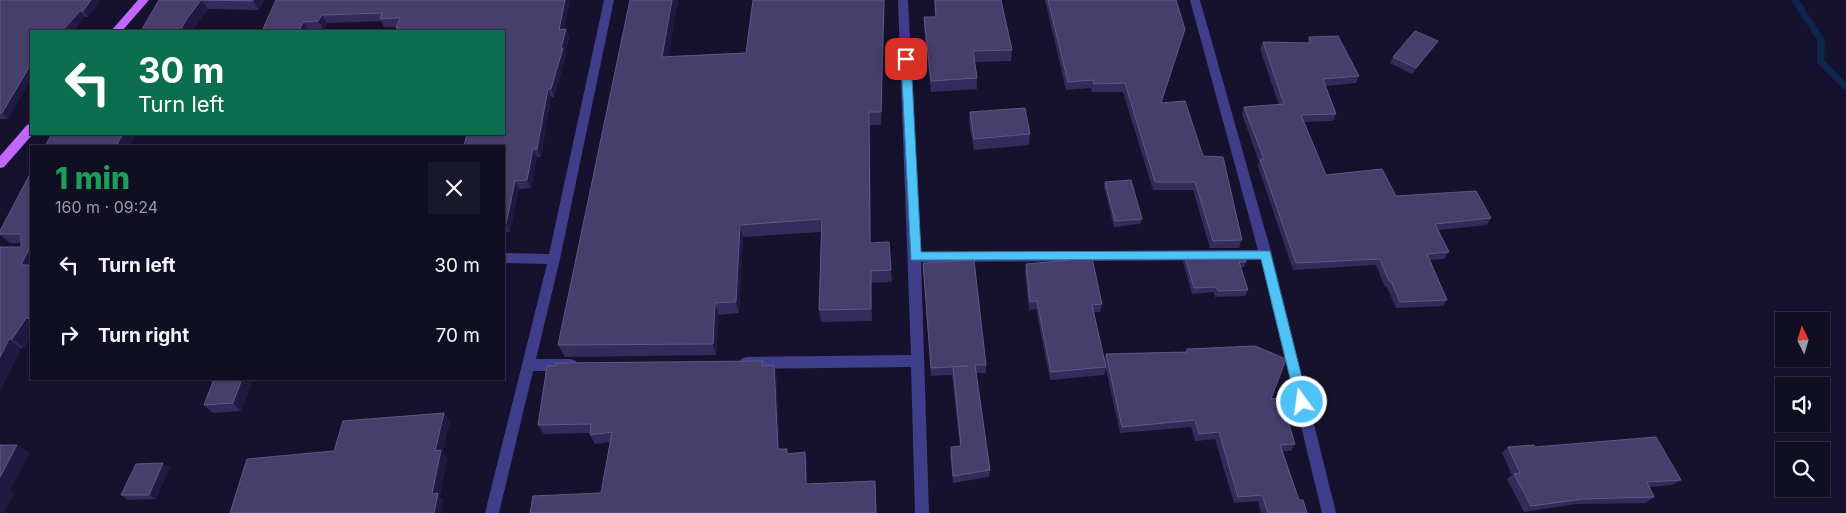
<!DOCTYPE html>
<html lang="en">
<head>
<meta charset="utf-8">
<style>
	:root { --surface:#100e22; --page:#19172a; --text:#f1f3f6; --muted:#9c9ca5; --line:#302e40 }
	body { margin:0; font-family:Inter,sans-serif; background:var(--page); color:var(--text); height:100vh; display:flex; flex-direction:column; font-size:19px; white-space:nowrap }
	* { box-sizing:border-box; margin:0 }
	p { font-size:16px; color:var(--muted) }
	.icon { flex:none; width:28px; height:28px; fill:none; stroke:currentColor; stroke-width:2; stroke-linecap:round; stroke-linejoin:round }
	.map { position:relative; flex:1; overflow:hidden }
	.drawer { position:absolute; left:30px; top:145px; width:475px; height:235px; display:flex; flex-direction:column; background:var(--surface); border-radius:0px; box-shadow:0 1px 4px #0004,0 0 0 1px var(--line) }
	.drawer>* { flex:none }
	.guide { position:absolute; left:30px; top:30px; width:475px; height:105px; border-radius:0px; box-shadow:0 1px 4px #0004,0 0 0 1px var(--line); background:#0b6e4f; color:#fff; overflow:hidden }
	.needle { width:32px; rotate:355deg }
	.controls { position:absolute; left:1775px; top:312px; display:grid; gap:10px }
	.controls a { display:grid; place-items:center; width:55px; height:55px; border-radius:0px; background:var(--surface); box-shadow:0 1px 4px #0004,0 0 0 1px var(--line); font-size:25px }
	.pin { position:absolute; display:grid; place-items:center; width:42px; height:42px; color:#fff; margin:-21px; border-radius:10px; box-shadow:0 2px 8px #0006 }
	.me { position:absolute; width:55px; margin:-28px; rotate:346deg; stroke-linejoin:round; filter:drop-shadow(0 0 4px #0008) }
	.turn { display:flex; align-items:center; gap:18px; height:105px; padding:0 25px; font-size:22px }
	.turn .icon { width:65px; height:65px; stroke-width:2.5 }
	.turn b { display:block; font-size:35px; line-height:42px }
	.round { display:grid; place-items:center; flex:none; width:52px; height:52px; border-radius:0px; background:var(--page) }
	.headline { display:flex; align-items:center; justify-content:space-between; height:85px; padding:0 25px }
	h1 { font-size:30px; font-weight:800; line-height:38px; color:#1e9e55 }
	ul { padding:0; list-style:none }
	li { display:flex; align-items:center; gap:15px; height:70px; padding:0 25px }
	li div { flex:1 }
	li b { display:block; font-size:19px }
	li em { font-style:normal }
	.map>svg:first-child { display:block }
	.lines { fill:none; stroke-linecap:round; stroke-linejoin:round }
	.stream { fill:#0c264c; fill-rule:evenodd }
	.street { fill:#3e3e8b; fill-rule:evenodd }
	.primary { fill:#c067fd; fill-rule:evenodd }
	.wall { fill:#332c5a }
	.shaded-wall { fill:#201941 }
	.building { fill:#463f6c; stroke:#5e5883 }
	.route { fill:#4fc3f7; stroke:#337fa1 }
</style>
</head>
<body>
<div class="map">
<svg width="1846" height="513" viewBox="0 0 1846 513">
	<rect width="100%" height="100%" fill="#16122d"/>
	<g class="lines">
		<!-- stream -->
		<path class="stream" d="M1791,0H1799L1825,40L1824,60L1846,82V90L1843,89L1817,63V40Z"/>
		<!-- street -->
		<path class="street" d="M604,0H614L560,259L536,359H571L576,361L578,365L576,369L571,371H533L499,513H485L547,264L504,263V253L549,254Z
			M898,0H908L921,252L1258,250L1190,0H1200L1272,255L1336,513H1322L1261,260L921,262L929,513H915L911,367L746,369L741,367L739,363L741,359L746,357L911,355Z"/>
		<!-- primary -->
		<path class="primary" d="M138,0H149L122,31H111Z
			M31,124L33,134L4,167L0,168V156L27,125Z"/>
	</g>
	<!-- wall -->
	<path class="wall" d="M0,0H100L88,17H85L73,31H31L8,119H0Z
		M159,0H264L259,10L208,9L193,29Z
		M276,0H570L564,29H566L569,38L565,53L566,56L554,97H551L541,157H537L531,188L519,189L510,232H504V31H398L396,28L397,27H384L381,21L327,23L324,30H309Z
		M678,0L668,56L746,53L885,0L881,125H870L871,243L891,270L892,282L871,283L872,321L821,322L819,310L821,232L743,237L739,313L719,315L716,355L565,357L558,345Z
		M934,0H1001L1012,50L1011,61L975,62L977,78V89L931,92L924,28V17H935Z
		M1045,0H1176L1185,29L1161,103L1203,156L1242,240L1239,248H1210L1193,190H1153L1123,92H1092L1091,88L1066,90Z
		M1309,37L1359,76L1356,83L1325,86L1336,114L1333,121L1304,122L1326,175L1396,196L1491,218L1487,225L1438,230L1449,252L1444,259L1430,260L1447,300L1443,306L1396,308L1387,287H1385L1376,265L1293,270L1258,166L1259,162L1242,114L1244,107L1279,105L1260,49L1263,42L1307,43Z
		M1434,47L1412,74L1390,63L1393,57Z
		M970,112L1030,134L1029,145L974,150L969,123Z
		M31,172V337L24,348H21L0,390V247H21V243H10L0,235V231Z
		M1105,182L1142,219L1140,224L1114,227L1104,187Z
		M1185,257L1246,262L1244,267H1241L1248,290L1245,296L1215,297L1214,292L1192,294L1183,262Z
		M923,263L986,365V373H976L990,470L989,477L953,483L950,454L951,447L960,446L952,375L931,376Z
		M1026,264L1102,304L1100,312H1093L1104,360L1106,354L1186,352L1187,349L1271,399L1295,444L1291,451H1283L1299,500L1307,513H1261L1258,501L1234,503L1215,439L1195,441L1191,427L1120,433L1106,369L1104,375L1050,380L1036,309L1029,310L1025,272Z
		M764,366L777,375L779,449L788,454L807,461V484L875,481L876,513H530L601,493L610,442L595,444L590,435V433L544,434L538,425Z
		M214,379L241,411L213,413L204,405Z
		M1508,447H1535L1681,480L1672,485L1649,487L1654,497L1646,503L1576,504L1524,512L1507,479L1512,475L1502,453Z
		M170,467L156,499L128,500L121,495Z"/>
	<!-- shaded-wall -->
	<path class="shaded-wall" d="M91,0H100L88,17L83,11Z
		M201,0L208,9L192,31H180L186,20Z
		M253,0H264L259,10L253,1Z
		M565,0H570L562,38L559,30Z
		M672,0H678L666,70L662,57Z
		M884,0H885L881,125V112Z
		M80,11L85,17L73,31H62Z
		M322,15L327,23L324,30L318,21Z
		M303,22L309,30L308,31H299Z
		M566,29L569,38L565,53L566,56L554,97L551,89Z
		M1438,41L1434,47L1412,74L1416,68Z
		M31,64V80L8,119L2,113Z
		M548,89L551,97L541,157L537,149Z
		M869,112L870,125L871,256L870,243Z
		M123,134H137L130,146H116Z
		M533,149L537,157L531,188L527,180Z
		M515,181L519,189L510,232L506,224Z
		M740,225L743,237L739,313L736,302Z
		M31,245V273L21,265Z
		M715,303L719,315L716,355L713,344Z
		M26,318L31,322V337L24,348L12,339Z
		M9,339L21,348L0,390V357Z
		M774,365L777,375L780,458L778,449Z
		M242,379H254L241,411L233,403Z
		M444,413L450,421L443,452L448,458L440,496L444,500L442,513H434L432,494L435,451Z
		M17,445L30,453L10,490L15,493L4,513H0V477Z
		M805,452L807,461L808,492L806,484Z
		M163,463L170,467L156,499L149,495Z"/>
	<!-- building -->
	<path class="building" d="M0,0H91L83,11H80L62,31H31V64L2,113H0Z
		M159,0H253V1L201,0L186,20L180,31H141Z
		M276,0H565L559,30L566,29L561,48H563L551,89H548L537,149H533L527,180L515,181L506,224H504V146H464L467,134H504V31H399L400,28H396L400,18L380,19L382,13L322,15L318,21L303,22L299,31H262Z
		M630,0H672L662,57L746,53L753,0H884L881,112H869L870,243L889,242L891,270L871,271V309L819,310L822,219L740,225L736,302L715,303L713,344L558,345Z
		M935,0H1001L1012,50L973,51L977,78L931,81L924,17H936Z
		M1048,0H1176L1185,29L1161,103L1185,101L1203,156L1223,157L1242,240L1213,241L1195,182H1155L1125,83L1094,84L1093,80L1068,82Z
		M1415,31L1438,41L1416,68L1393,57Z
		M1338,36L1359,76L1323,79L1336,114L1301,115L1326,175L1382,169L1396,196L1476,191L1491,218L1435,224L1449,252L1427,254L1447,300L1400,302L1391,281H1389L1380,259L1296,263L1260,159H1264L1244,107L1284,104L1263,42L1311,43L1309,37Z
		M1025,108L1030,134L974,139L970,112Z
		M52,134H123L116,146H45Z
		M31,172V245L21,265H31V318H26L12,339H9L0,357V247H21V234H0V231Z
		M1131,180L1142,219L1115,221L1105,182Z
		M1245,256L1246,262H1239L1248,290L1218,291L1216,287L1194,288L1185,257Z
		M1092,258L1102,304L1092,305L1106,367L1051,372L1037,301L1030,302L1026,264Z
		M974,260L986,365H975L990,470L953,476L951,447L961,446L953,367L968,366L931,368L923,263Z
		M1255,346L1286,359L1271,399L1281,398L1295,444L1280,445L1299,500H1303L1307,513H1268L1262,495L1238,497L1219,432L1199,434L1195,420L1122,427L1106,354L1187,352V349Z
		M763,361L762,366L774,365L778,449H787V454L805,452L806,484L875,481L876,513H530L533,496L601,493L612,432L590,435L591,424L538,425L547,366H556V363Z
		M214,379H242L233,403L204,405Z
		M444,413L435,451L441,450L432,494L438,493L434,513H230L247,459L334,451L343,421Z
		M1656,437L1681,480L1647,482L1654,497L1583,499L1531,506L1514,474L1520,473L1508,447L1534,445L1535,447Z
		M0,445H17L0,477Z
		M163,463L149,495H121L136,464Z"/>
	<!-- route -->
	<path class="route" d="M906,56L911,59L921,252L1270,251L1308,402L1306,406L1302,408L1296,402L1261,259L911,260L901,59Z"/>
</svg>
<div class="controls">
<a><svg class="needle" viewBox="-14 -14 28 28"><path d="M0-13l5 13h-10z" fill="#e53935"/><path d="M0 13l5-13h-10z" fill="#9c9ca5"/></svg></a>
<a><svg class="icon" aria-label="sound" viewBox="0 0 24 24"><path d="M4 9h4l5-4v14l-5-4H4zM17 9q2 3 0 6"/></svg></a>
<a><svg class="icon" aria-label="search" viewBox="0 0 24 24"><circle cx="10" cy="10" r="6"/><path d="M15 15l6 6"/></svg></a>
</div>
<div class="pin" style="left:906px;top:59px;background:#d93025"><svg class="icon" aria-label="arrive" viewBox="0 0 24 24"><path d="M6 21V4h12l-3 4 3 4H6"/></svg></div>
<svg class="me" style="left:1302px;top:402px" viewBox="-20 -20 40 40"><circle r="17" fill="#4fc3f7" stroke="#fff" stroke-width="3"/><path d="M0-11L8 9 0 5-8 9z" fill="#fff"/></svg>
<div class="guide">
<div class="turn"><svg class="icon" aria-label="left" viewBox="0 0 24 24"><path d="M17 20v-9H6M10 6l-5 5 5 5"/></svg><div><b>30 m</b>Turn left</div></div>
</div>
<section class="drawer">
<div class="headline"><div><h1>1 min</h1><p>160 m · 09:24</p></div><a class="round"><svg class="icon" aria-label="close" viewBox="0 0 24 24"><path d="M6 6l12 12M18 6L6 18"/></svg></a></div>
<ul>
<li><svg class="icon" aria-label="left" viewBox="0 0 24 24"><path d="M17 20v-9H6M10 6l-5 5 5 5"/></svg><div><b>Turn left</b></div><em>30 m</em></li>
<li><svg class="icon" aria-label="right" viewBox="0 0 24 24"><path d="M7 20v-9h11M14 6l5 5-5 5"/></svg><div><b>Turn right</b></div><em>70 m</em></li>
</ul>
</section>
</div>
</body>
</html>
